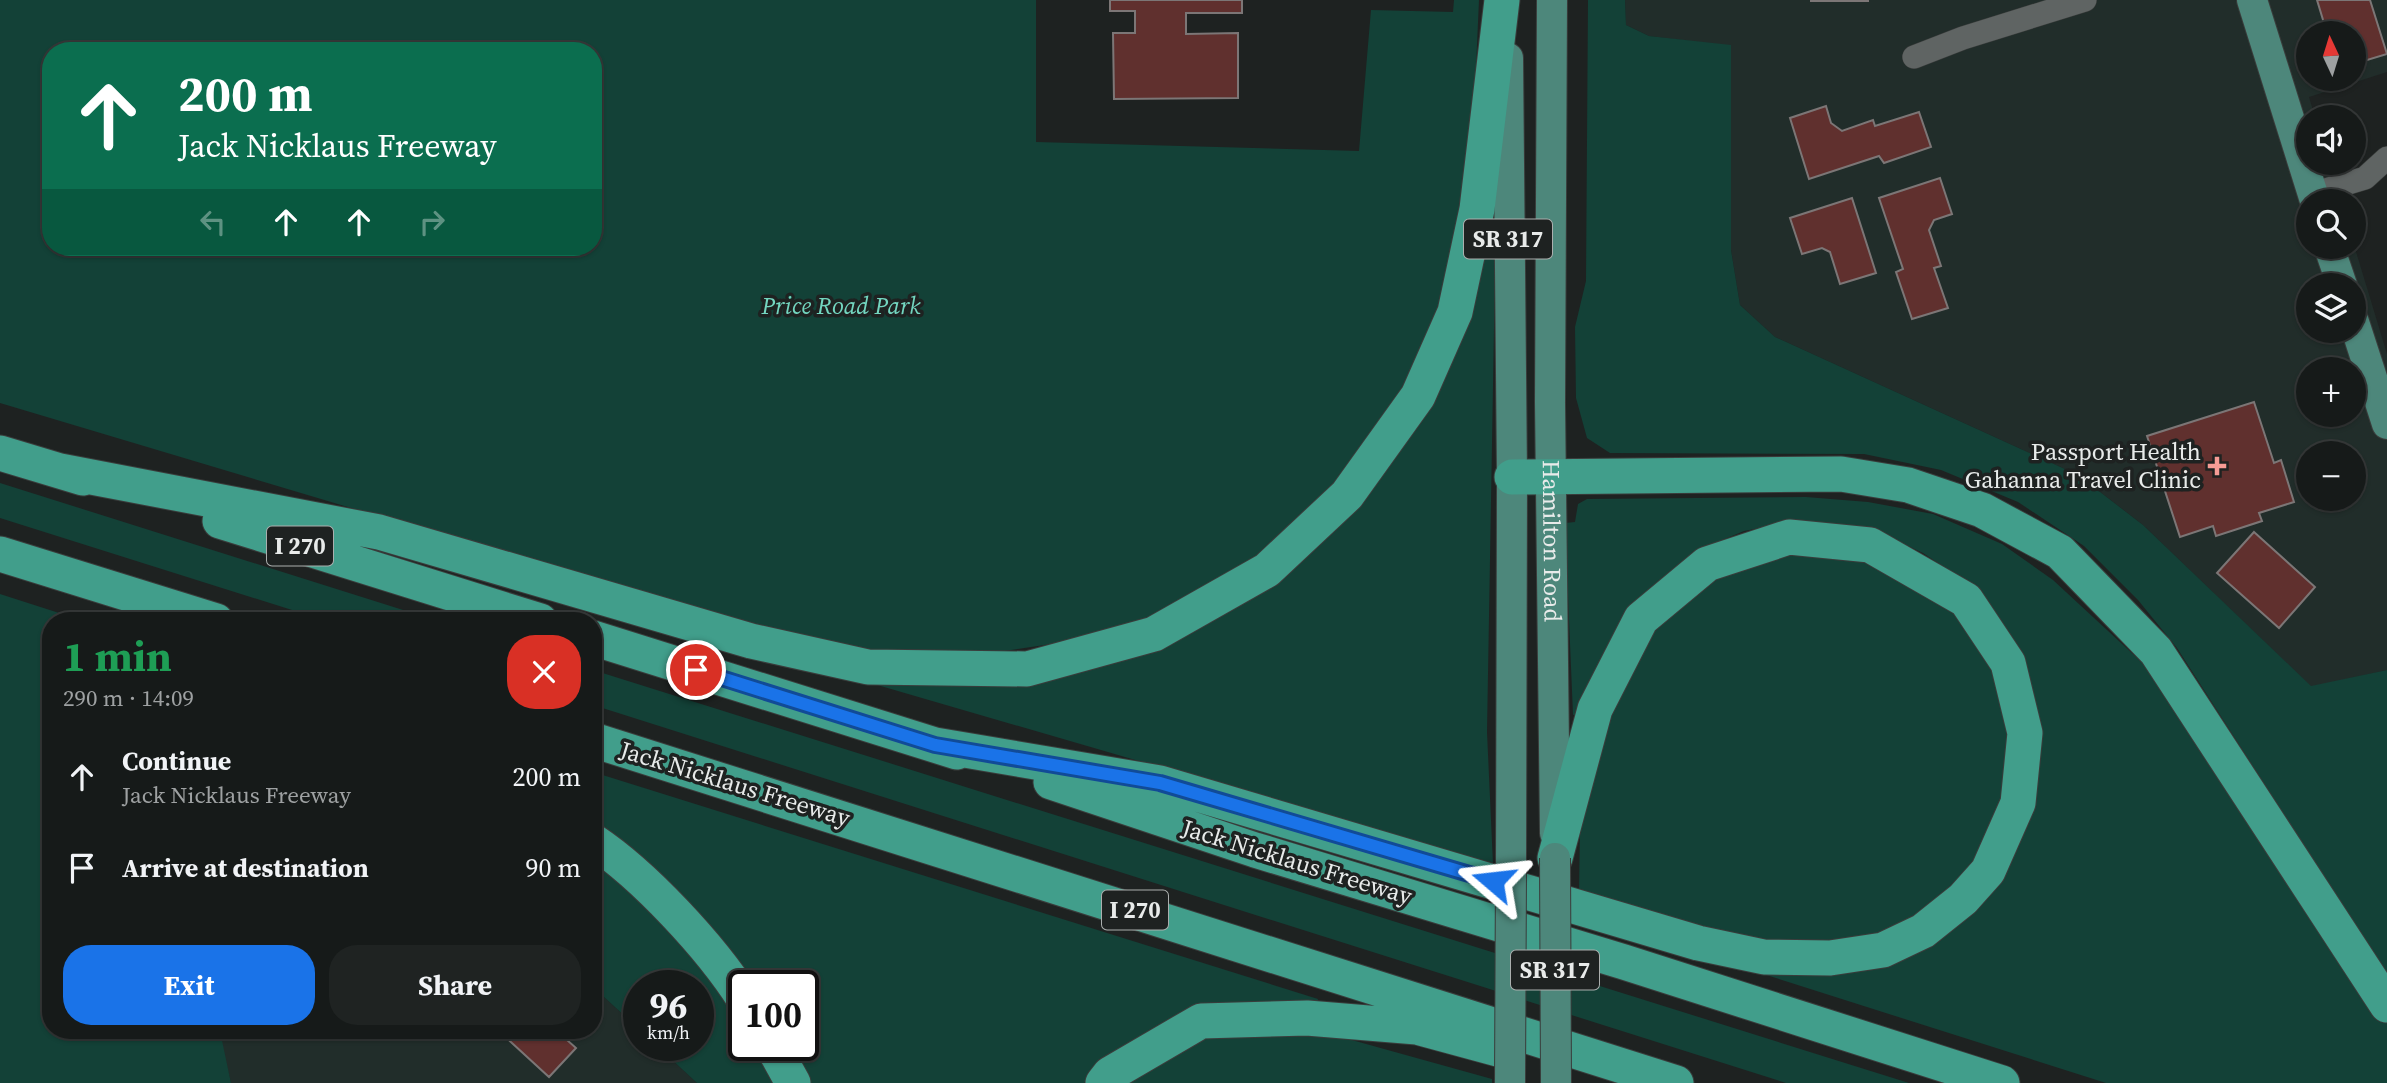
<!DOCTYPE html>
<html lang="en">
<head>
<meta charset="utf-8">
<style>
	:root { --surface:#161a19; --page:#1f2322; --text:#f1f3f6; --muted:#9ea1a2; --line:#353838; --accent:#1a73e8 }
	body { margin:0; font-family:"Source Serif 4",serif; background:var(--page); color:var(--text); height:100vh; display:flex; flex-direction:column; font-size:26px; white-space:nowrap }
	* { box-sizing:border-box; margin:0 }
	p { font-size:23px; color:var(--muted) }
	.icon { flex:none; width:38px; height:38px; fill:none; stroke:currentColor; stroke-width:2; stroke-linecap:round; stroke-linejoin:round }
	.map { position:relative; flex:1; overflow:hidden }
	.side { position:absolute; left:42px; top:612px; width:560px; height:427px; display:flex; flex-direction:column; background:var(--surface); border-radius:28px; box-shadow:0 2px 5px #0004,0 0 0 2px var(--line) }
	.side>* { flex:none }
	.top-card { position:absolute; left:42px; top:42px; width:560px; height:214px; border-radius:28px; box-shadow:0 2px 5px #0004,0 0 0 2px var(--line); background:#0b6e4f; color:#fff; overflow:hidden }
	.needle { width:46px; rotate:356deg }
	.fabs { position:absolute; left:2296px; top:21px; display:grid; gap:14px }
	.fabs a { display:grid; place-items:center; width:70px; height:70px; border-radius:50%; background:var(--surface); box-shadow:0 2px 5px #0004,0 0 0 2px var(--line); font-size:35px }
	.speed { position:absolute; left:623px; top:970px; display:flex; gap:14px; font-size:35px; font-weight:700; text-align:center }
	.speed>* { display:grid; place-content:center; width:91px; height:91px; border-radius:50%; background:var(--surface); box-shadow:0 2px 5px #0004,0 0 0 2px var(--line); line-height:1 }
	.speed small { font-size:18px; font-weight:400 }
	.speed .limit { border:4px solid #111; border-radius:10px; background:#fff; color:#111 }
	.pin { position:absolute; display:grid; place-items:center; width:60px; height:60px; color:#fff; margin:-30px; border:4px solid #fff; border-radius:50%; box-shadow:0 2px 7px #0007 }
	.me { position:absolute; width:77px; margin:-38px; rotate:287deg; stroke-linejoin:round; filter:drop-shadow(0 0 5px #0008) }
	.turn { display:flex; align-items:center; gap:24px; height:147px; padding:0 21px; font-size:32px }
	.turn .icon { width:91px; height:91px; stroke-width:2.5 }
	.turn b { display:block; font-size:49px; line-height:60px }
	.lanes { display:flex; align-items:center; height:66px; padding:0 21px; background:#0003; justify-content:center; gap:35px; direction:ltr }
	.lanes .off { opacity:.35 }
	.round { display:grid; place-items:center; flex:none; width:74px; height:74px; border-radius:28px; background:var(--page) }
	.headline { display:flex; align-items:center; justify-content:space-between; height:119px; padding:0 21px }
	h1 { font-size:42px; font-weight:700; line-height:52px; color:#1e9e55 }
	.button { display:flex; gap:14px; margin-top:auto; padding:14px 21px }
	.button a { flex:1; height:80px; border-radius:28px; background:var(--accent); color:#fff; font-size:28px; font-weight:700; line-height:80px; text-align:center }
	.button a+a { background:var(--page); color:var(--text) }
	ul { padding:0; list-style:none }
	li { display:flex; align-items:center; gap:21px; height:91px; padding:0 21px }
	li div { flex:1 }
	li b { display:block; font-size:26px }
	li em { font-style:normal }
	.map>svg:first-child { display:block }
	.built { fill:#212d2a; fill-rule:evenodd }
	.green { fill:#134137; fill-rule:evenodd }
	.building { fill:#60302e; stroke:#7c7676; stroke-width:2 }
	.lines { fill:none; stroke-linecap:round; stroke-linejoin:round }
	.minor-casing { stroke:#393c3b; stroke-width:24 }
	.major-casing { stroke:#393c3b; stroke-width:32 }
	.highway-casing { stroke:#393c3b; stroke-width:37 }
	.minor { stroke:#5f6463; stroke-width:23 }
	.major { stroke:#4d877b; stroke-width:30 }
	.highway { stroke:#419e8b; stroke-width:35 }
	.major-bridge-casing { stroke:#393c3b; stroke-width:32; stroke-linecap:butt }
	.major-bridge { stroke:#4d877b; stroke-width:30 }
	.route-casing { stroke:#114b97; stroke-width:18 }
	.route { stroke:#1a73e8; stroke-width:12 }
	.poi-dot { fill:#f59c95; stroke:#1e2221; stroke-width:2.5 }
	.labels { text-anchor:middle; stroke-width:7; stroke-linejoin:round; paint-order:stroke }
	.shield { fill:#1e2221; stroke:#abafae; stroke-width:2 }
	.shield-label { font-size:23px; font-weight:bold; fill:#e8ebea }
	.park-label { font-size:24px; font-style:italic; fill:#73d6c0; stroke:#1e2221 }
	.poi-label { font-size:24px; fill:#e8ebea; stroke:#1e2221; text-anchor:end }
	.street-label { font-size:24px; fill:#e8ebea; stroke:#1e2221 }
</style>
</head>
<body>
<div class="map">
<svg width="2387" height="1083" viewBox="0 0 2387 1083">
	<rect width="100%" height="100%" fill="#1e2221"/>
	<!-- built -->
	<path class="built" d="M1625,0H2387V72L2309,97L2315,117H2308V163H2329L2341,201H2308V247L2354,245L2387,354V670L2311,687L2143,525L2078,475L1775,337L1740,305L1731,250V46L1649,36L1626,25ZM2308,33H2354V79H2308ZM2308,285H2354V331H2308ZM2308,369H2354V415H2308ZM2308,453H2354V499H2308Z
		M593,987L639,1029V1045H656L697,1083H231L220,1038V1031H593Z"/>
	<!-- green -->
	<path class="green" d="M0,0H1036V142L1359,151L1371,10L1453,12L1454,0H1479L1474,113L1454,251L1431,329L1394,403L1350,469L1288,533L1210,589L1152,617L1058,643L977,655L852,651L679,606L0,403ZM51,51H593V247H51Z
		M1588,0H1625L1626,25L1649,36L1731,45V250L1740,305L1775,337L2078,475L2143,525L2311,686L2387,670V975L2177,648L2138,600L2084,546L2018,502L1941,470L1864,454L1610,453L1587,438L1576,398L1575,327L1586,281Z
		M1486,213H1496L1487,732L1493,864L867,682L1122,655L1376,472Z
		M0,483L438,621H327L0,518Z
		M1806,497L1868,502L1933,514L2002,544L2053,580L2161,680L2387,1016V1083H2106L1760,973L1943,924L2034,751L1957,576L1923,553L1889,537L1792,522L1744,531L1696,551L1580,714L1573,715L1565,523L1575,522L1578,504L1587,499Z
		M1828,547L1914,574L1983,639L2013,735L1997,827L1968,872L1937,906L1895,930L1843,945L1747,942L1579,892L1580,828L1592,753L1642,638L1714,569Z
		M0,594L84,621H51V1031H220L231,1083H0Z
		M593,670L1909,1083H1786L593,705Z
		M593,772L1318,999L1316,1008C1215,993 1156,1010 1084,1083H804L785,1045H803V985H749L630,852L593,823Z
		M593,855L708,972L744,1025V1045H755L775,1083H697L656,1045H698V985H639V1029L593,987Z
		M1213,1028L1323,1032L1492,1079V1083H1114Z"/>
	<!-- building -->
	<path class="building" d="M1110,0H1242V13H1186V34L1238,33V98L1114,99L1113,33H1135V11H1110Z
		M1811,0H1868V1H1811Z
		M2317,0H2370L2387,54L2354,64V33H2327Z
		M1826,106L1831,123L1842,131L1873,120L1875,126L1919,112L1931,147L1884,163L1879,156L1809,179L1790,118Z
		M1940,178L1952,214L1934,220L1929,230L1941,266L1934,268L1948,308L1912,319L1896,272L1903,269L1879,198Z
		M1852,198L1876,273L1840,284L1830,252L1822,248L1802,254L1790,218Z
		M2254,402L2274,463L2281,460L2294,502L2259,513L2262,521L2216,536L2213,526L2180,537L2147,436Z
		M2254,532L2315,587L2279,628L2217,573Z
		M499,1031H557L576,1048L549,1077Z"/>
	<g class="lines">
		<defs>
			<path id="minor" d="M1914,57L1963,38L2085,0
				M2312,194L2365,178L2387,158"/>
			<g id="major">
				<path id="s1" d="M1552,0L1550,403L1555,833"/>
				<path d="M2252,0L2315,201"/>
				<path d="M1508,58L1512,477L1511,870"/>
				<path d="M2329,247L2342,285"/>
				<path d="M2354,322L2387,424"/>
			</g>
			<path id="highway" d="M0,453L83,478
				M60,471L379,532L751,641L868,667L1027,669L1154,634L1267,570L1347,495L1418,396L1455,312L1477,209L1502,0
				M1512,477L1841,474L1908,485L1982,510L2060,552L2156,651L2387,1005
				M220,521L540,621
				M0,554L216,621
				M593,638L957,752
				M593,740L1676,1083
				M935,745L1160,783L1698,943L1764,957L1830,958L1883,950L1923,931L1963,899L1988,871L2018,803L2025,733L2008,663L1966,600L1870,545L1789,537L1707,564L1641,619L1595,709L1555,858
				M1051,782L1255,850L1624,962L2002,1083
				M593,841C644,875 711,947 744,999
				M772,1045L793,1083
				M1103,1083L1110,1074L1201,1021L1307,1018L1417,1027L1498,1049"/>
		</defs>
		<!-- minor casing -->
		<use href="#minor" class="minor-casing"/>
		<!-- major casing -->
		<use href="#major" class="major-casing"/>
		<!-- highway casing -->
		<use href="#highway" class="highway-casing"/>
		<!-- minor -->
		<use href="#minor" class="minor"/>
		<!-- major -->
		<use href="#major" class="major"/>
		<!-- highway -->
		<use href="#highway" class="highway"/>
		<defs>
			<path id="major-bridge" d="M1555,858L1556,1083
				M1510,1083L1511,870"/>
		</defs>
		<!-- major-bridge casing -->
		<use href="#major-bridge" class="major-bridge-casing"/>
		<!-- major-bridge -->
		<use href="#major-bridge" class="major-bridge"/>
	</g>
	<g class="lines">
		<defs>
			<path id="route" d="M696,670L935,745L1160,783L1493,881"/>
		</defs>
		<!-- route casing -->
		<use href="#route" class="route-casing"/>
		<!-- route -->
		<use href="#route" class="route"/>
	</g>
	<!-- markers -->
	<path class="poi-dot" d="M2213.5 455.5h7v7h7v7h-7v7h-7v-7h-7v-7h7z"/>
	<g class="labels">
		<!-- shield labels -->
		<g class="shield">
			<rect x="1464" y="219.5" width="88" height="39" rx="5"/>
			<rect x="267" y="526.5" width="66" height="39" rx="5"/>
			<rect x="1102" y="890.5" width="66" height="39" rx="5"/>
			<rect x="1511" y="950.5" width="88" height="39" rx="5"/>
		</g>
		<g class="shield-label">
			<text x="1508" y="247">SR 317</text>
			<text x="300" y="554">I 270</text>
			<text x="1135" y="918">I 270</text>
			<text x="1555" y="978">SR 317</text>
		</g>
		<!-- park labels -->
		<g class="park-label">
			<text x="841" y="314">Price Road Park</text>
		</g>
		<!-- poi labels -->
		<g class="poi-label">
			<text x="2201" y="460">Passport Health<tspan x="2201" dy="28">Gahanna Travel Clinic</tspan></text>
		</g>
		<!-- street labels -->
		<g class="street-label">
			<text dy="8" stroke="none"><textPath href="#s1" startOffset="541">Hamilton Road</textPath></text>
			<text transform="translate(735 784) rotate(17)" y="8">Jack Nicklaus Freeway</text>
			<text transform="translate(1297 862) rotate(17)" y="8">Jack Nicklaus Freeway</text>
		</g>
	</g>
</svg>
<div class="fabs">
<a><svg class="needle" viewBox="-14 -14 28 28"><path d="M0-13l5 13h-10z" fill="#e53935"/><path d="M0 13l5-13h-10z" fill="#9ea1a2"/></svg></a>
<a><svg class="icon" aria-label="sound" viewBox="0 0 24 24"><path d="M4 9h4l5-4v14l-5-4H4zM17 9q2 3 0 6"/></svg></a>
<a><svg class="icon" aria-label="search" viewBox="0 0 24 24"><circle cx="10" cy="10" r="6"/><path d="M15 15l6 6"/></svg></a>
<a><svg class="icon" aria-label="layers" viewBox="0 0 24 24"><path d="M12 4l9 5-9 5-9-5zM3 14l9 5 9-5"/></svg></a>
<a>+</a>
<a>−</a>
</div>
<div class="speed"><div>96<small>km/h</small></div><div class="limit">100</div></div>
<div class="pin" style="left:696px;top:670px;background:#d93025"><svg class="icon" aria-label="arrive" viewBox="0 0 24 24"><path d="M6 21V4h12l-3 4 3 4H6"/></svg></div>
<svg class="me" style="left:1493px;top:881px" viewBox="-20 -20 40 40"><path d="M0-17L14 15 0 8-14 15z" fill="#1a73e8" stroke="#fff" stroke-width="4"/></svg>
<div class="top-card">
<div class="turn"><svg class="icon" aria-label="ahead" viewBox="0 0 24 24"><path d="M12 20V5M6 11l6-6 6 6"/></svg><div><b>200 m</b>Jack Nicklaus Freeway</div></div>
<div class="lanes"><svg class="icon off" aria-label="left" viewBox="0 0 24 24"><path d="M17 20v-9H6M10 6l-5 5 5 5"/></svg><svg class="icon" aria-label="ahead" viewBox="0 0 24 24"><path d="M12 20V5M6 11l6-6 6 6"/></svg><svg class="icon" aria-label="ahead" viewBox="0 0 24 24"><path d="M12 20V5M6 11l6-6 6 6"/></svg><svg class="icon off" aria-label="right" viewBox="0 0 24 24"><path d="M7 20v-9h11M14 6l5 5-5 5"/></svg></div>
</div>
<section class="side">
<div class="headline"><div><h1>1 min</h1><p>290 m · 14:09</p></div><a class="round" style="background:#d93025;color:#fff"><svg class="icon" aria-label="close" viewBox="0 0 24 24"><path d="M6 6l12 12M18 6L6 18"/></svg></a></div>
<ul>
<li><svg class="icon" aria-label="ahead" viewBox="0 0 24 24"><path d="M12 20V5M6 11l6-6 6 6"/></svg><div><b>Continue</b><p>Jack Nicklaus Freeway</p></div><em>200 m</em></li>
<li><svg class="icon" aria-label="arrive" viewBox="0 0 24 24"><path d="M6 21V4h12l-3 4 3 4H6"/></svg><div><b>Arrive at destination</b></div><em>90 m</em></li>
</ul>
<div class="button"><a>Exit</a><a>Share</a></div>
</section>
</div>
</body>
</html>
